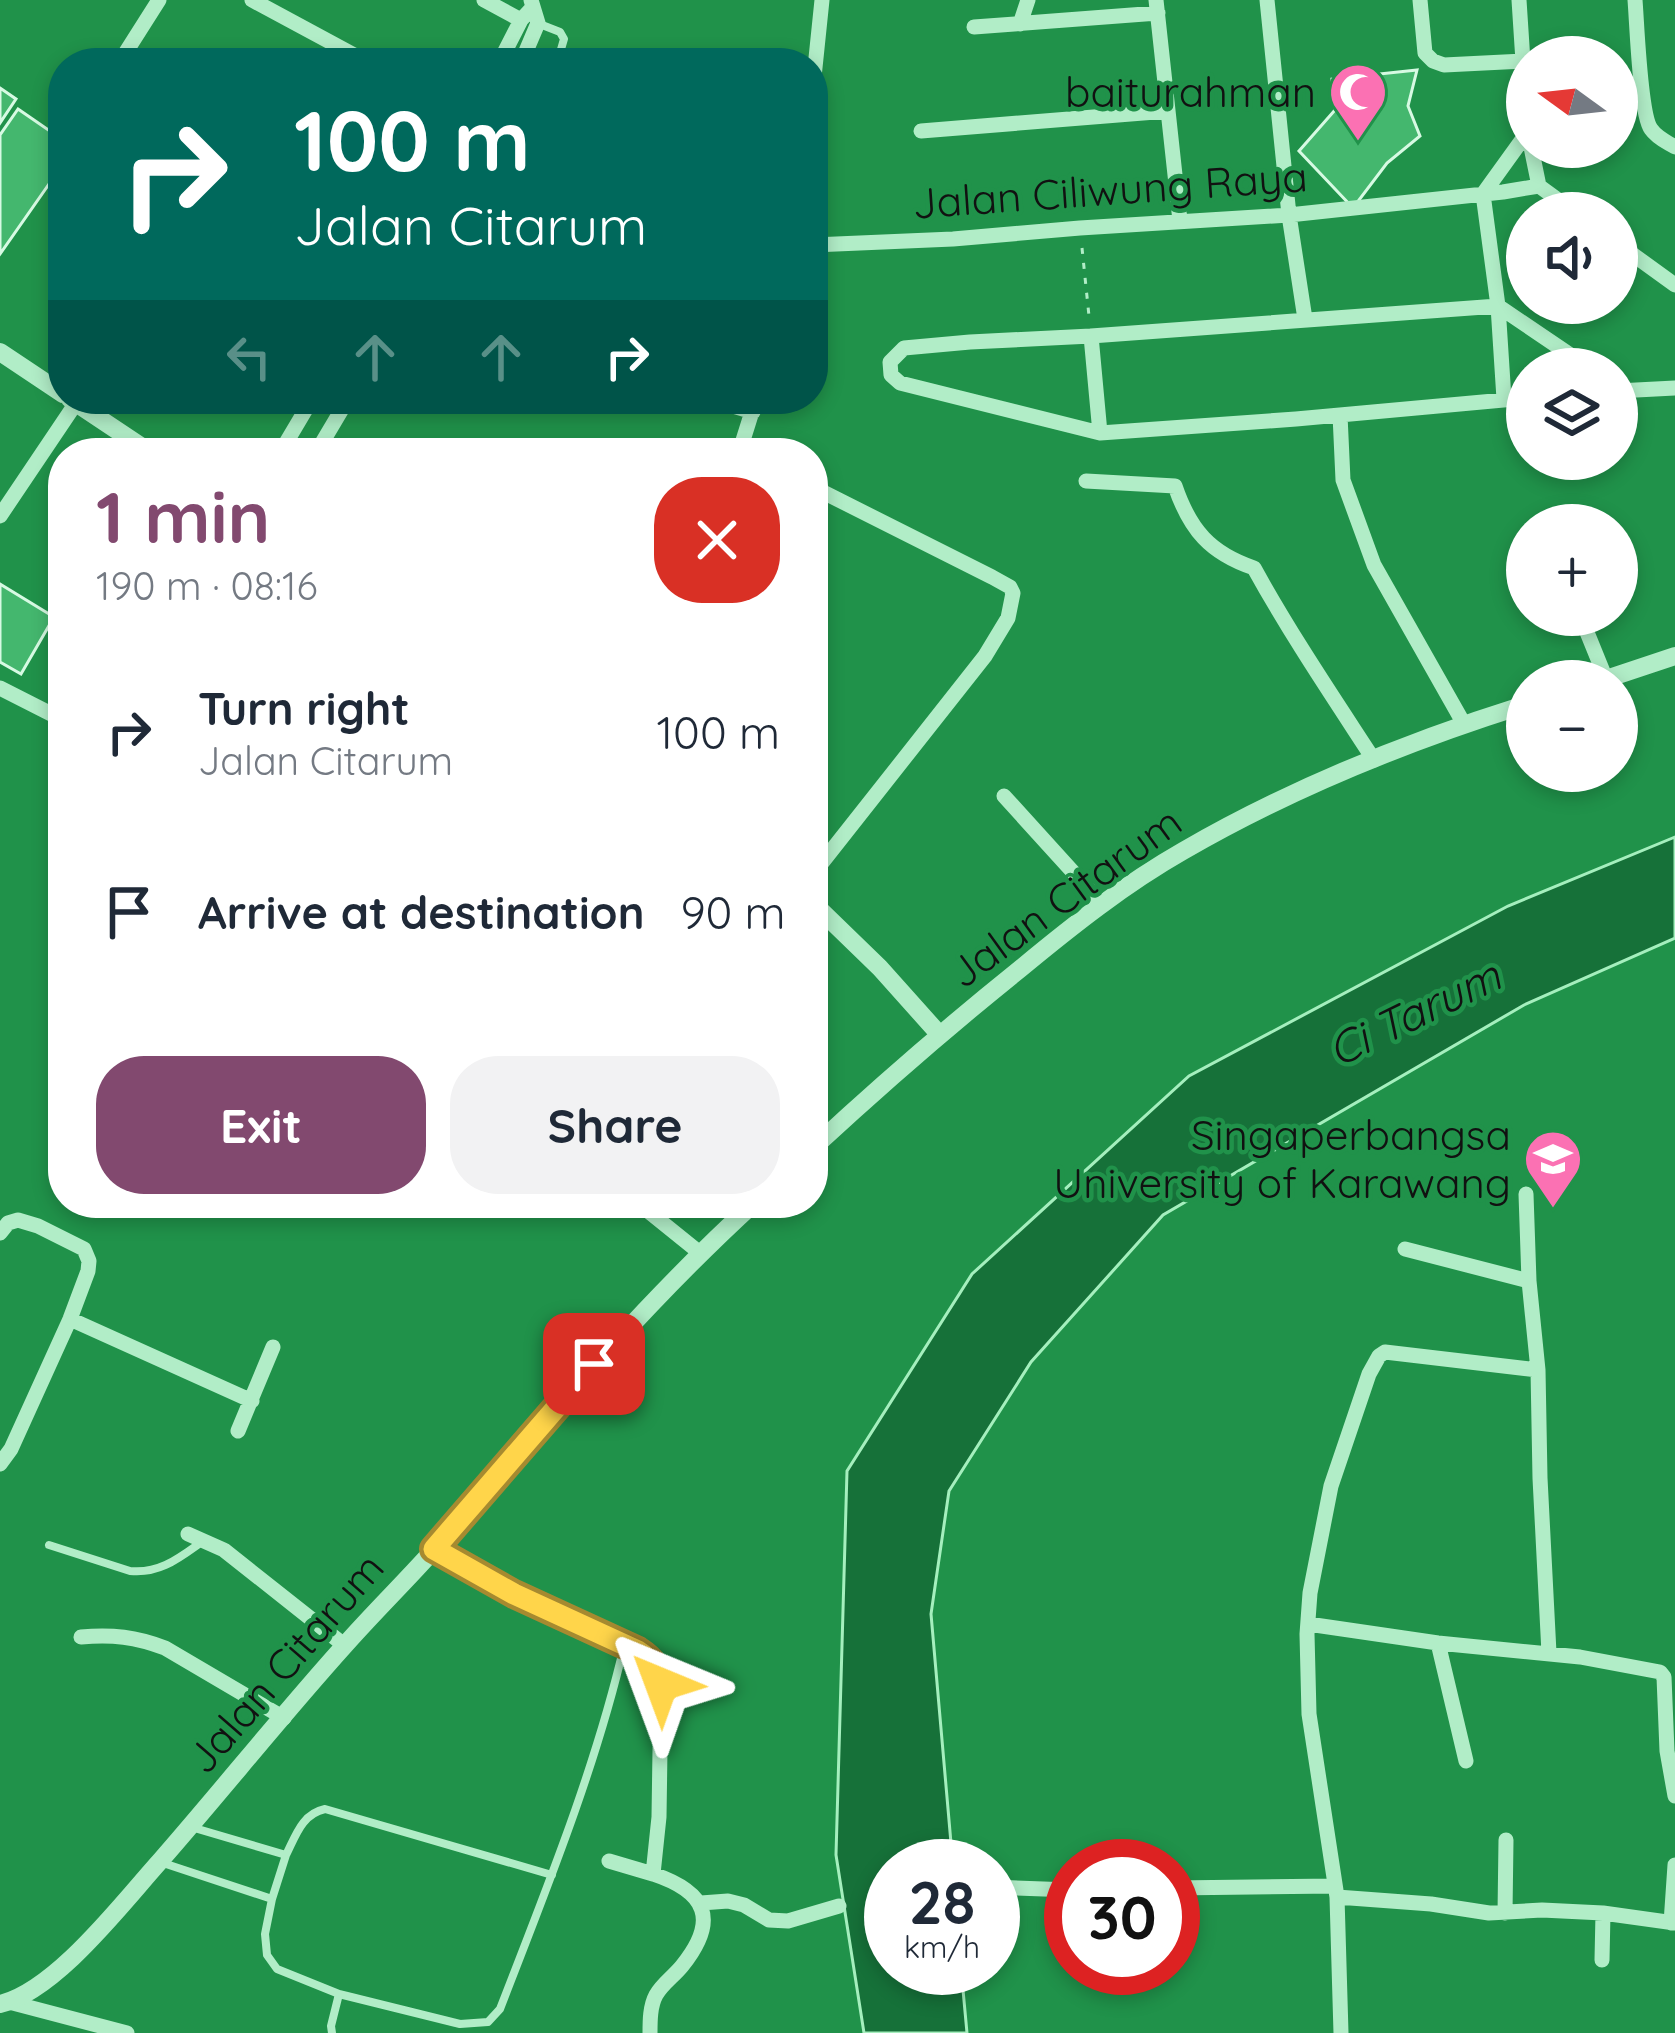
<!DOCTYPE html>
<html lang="en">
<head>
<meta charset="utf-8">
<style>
	:root { --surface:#fff; --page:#f2f2f3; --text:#1f2937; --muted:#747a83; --accent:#82496f }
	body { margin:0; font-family:Quicksand,sans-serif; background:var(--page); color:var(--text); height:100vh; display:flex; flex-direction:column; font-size:45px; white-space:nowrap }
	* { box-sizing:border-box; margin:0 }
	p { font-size:39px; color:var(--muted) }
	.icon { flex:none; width:66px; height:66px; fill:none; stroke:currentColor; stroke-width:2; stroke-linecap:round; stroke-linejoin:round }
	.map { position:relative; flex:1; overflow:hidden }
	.drawer { position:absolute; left:48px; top:438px; width:780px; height:780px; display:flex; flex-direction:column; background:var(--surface); border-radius:48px; box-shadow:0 6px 18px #0003 }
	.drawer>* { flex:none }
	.hud { position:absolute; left:48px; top:48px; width:780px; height:366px; border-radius:48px; box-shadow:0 6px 18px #0003; background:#00695c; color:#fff; overflow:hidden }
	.needle { width:78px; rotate:285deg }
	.controls { position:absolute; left:1506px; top:36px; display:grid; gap:24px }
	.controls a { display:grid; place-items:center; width:132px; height:132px; border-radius:50%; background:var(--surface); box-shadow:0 6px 18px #0003; font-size:60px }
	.speed { position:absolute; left:864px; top:1839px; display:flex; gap:24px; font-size:60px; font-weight:700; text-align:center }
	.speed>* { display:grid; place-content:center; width:156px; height:156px; border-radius:50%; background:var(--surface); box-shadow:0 6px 18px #0003; line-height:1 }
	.speed small { font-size:30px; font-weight:400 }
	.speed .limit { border:18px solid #d22; background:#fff; color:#111 }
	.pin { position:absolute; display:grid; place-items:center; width:102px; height:102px; color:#fff; margin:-51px; border-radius:24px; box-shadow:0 6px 18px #0006 }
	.me { position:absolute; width:132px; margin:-66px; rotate:316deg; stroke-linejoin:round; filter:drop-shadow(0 0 9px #0008) }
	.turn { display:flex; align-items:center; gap:42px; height:252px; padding:0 48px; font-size:54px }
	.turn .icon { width:156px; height:156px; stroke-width:2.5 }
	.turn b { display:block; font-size:84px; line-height:102px }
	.lanes { display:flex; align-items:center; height:114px; padding:0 48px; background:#0003; justify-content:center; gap:60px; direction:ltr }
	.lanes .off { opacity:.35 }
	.round { display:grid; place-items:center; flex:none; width:126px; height:126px; border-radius:48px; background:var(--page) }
	.headline { display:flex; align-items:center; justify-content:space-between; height:204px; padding:0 48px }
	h1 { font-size:72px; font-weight:800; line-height:90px; color:var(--accent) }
	.cta { display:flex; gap:24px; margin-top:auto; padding:24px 48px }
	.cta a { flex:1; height:138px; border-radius:48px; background:var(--accent); color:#fff; font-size:48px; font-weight:800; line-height:138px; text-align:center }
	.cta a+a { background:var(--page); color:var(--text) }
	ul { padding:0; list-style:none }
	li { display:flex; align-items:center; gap:36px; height:180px; padding:0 48px }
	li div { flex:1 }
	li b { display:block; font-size:45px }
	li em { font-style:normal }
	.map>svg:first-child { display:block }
	.water { fill:#167139; stroke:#a5efbe; stroke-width:3 }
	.building { fill:#44b76e; stroke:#d7fae3; stroke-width:3 }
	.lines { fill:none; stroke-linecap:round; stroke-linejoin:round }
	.path { stroke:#b1edc7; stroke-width:3; stroke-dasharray:6 9; stroke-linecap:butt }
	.service { stroke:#b1edc7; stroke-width:8 }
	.minor { stroke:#b1edc7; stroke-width:15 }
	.tertiary { stroke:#b1edc7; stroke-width:18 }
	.route-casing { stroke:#a68a30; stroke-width:30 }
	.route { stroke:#ffd54a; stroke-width:21 }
	.labels { text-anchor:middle; stroke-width:9; stroke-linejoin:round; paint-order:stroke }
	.poi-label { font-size:42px; fill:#111; stroke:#20924a; text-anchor:end }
	.street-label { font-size:42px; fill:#111; stroke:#20924a }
	.water-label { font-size:45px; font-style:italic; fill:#111; stroke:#20924a }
</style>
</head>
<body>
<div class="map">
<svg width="1675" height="2033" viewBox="0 0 1675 2033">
	<rect width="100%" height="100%" fill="#20924a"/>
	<!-- water -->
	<path class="water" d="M1675,837V938L1524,1005L1163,1215L1031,1362L949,1491L931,1614L953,1866H891V1968H961L967,2033H864L836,1855L847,1471L972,1274L1189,1076L1508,906Z"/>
	<!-- building -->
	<path class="building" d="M1417,70L1408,106L1420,136L1387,163L1353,208L1299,151L1335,110L1332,79Z
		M0,88L16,99L0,123Z
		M18,109L63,140V164L0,254V135Z
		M0,584L54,617L21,674L0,662Z"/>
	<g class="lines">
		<!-- path -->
		<path class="path" d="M1082,248L1089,316"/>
		<!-- service -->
		<path class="service" d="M537,23L560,32L564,39L557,63
			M49,1545L130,1571C160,1574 179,1558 203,1541
			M191,1827L286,1855C296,1835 302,1814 325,1809L552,1875
			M160,1862L272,1899L265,1934L267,1955L277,1969L339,1994L460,2024L488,2022L500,2009C546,1890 595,1770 624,1646
			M272,1899L286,1855
			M332,2033L331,2026L339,1994"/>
		<!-- minor -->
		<path class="minor" d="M252,0L369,63
			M484,0L521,20
			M1156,0L1180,221
			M1267,0L1289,215L1305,319
			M1420,0L1425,53L1433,61L1444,65L1524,61
			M1519,0L1527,123
			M1635,0C1637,24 1640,114 1651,129C1657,138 1667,142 1675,147
			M1020,24L1028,0
			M974,27L1158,13
			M128,52L149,63
			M119,63L159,0
			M499,63L521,20L532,8
			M521,63L538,23L531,0
			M813,87L822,0
			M921,131L1168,111
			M1531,147L1539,186L1576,213
			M1483,194L1498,306L1504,399
			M1483,194L1527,133
			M1617,243L1675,285
			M813,245L953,239L1080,228L1289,215L1503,192L1539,186
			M1091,336L1100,433
			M1617,391L1675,388
			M1527,398L1296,419L1100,433L900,383L891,375L890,362L904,348L970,342L1091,336L1498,306L1591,369
			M710,399L753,412
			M1340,415L1343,480L1374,565L1464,724
			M280,453L312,399
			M316,453L348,399
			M739,453L756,399
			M1086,481L1175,486C1190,530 1210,553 1254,568C1291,635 1333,697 1374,760
			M813,487L992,577L1010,587L1013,593L1008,618L985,656L813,874
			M0,516L76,403
			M1580,615L1606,679
			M0,688L63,720
			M1004,796L1102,904
			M1526,1194L1529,1281L1538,1370L1540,1478L1549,1653
			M638,1203L700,1253
			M0,1233L8,1223L18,1220L38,1226L84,1249L89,1261L88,1271L70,1319L11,1449L0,1464
			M1405,1249L1529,1281
			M70,1319L252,1401
			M238,1431L273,1347
			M188,1534L224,1550L344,1645
			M434,1549L514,1594L638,1651C652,1660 657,1668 661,1684L659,1817L653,1874C707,1892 719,1920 682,1966C674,1976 662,1984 656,1995C650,2006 650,2021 650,2033
			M1308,1624L1438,1643L1580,1657L1660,1672L1664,1677L1667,1751L1675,1796
			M81,1637C112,1634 136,1637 165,1648L284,1718
			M1438,1643L1466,1761
			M609,1861L653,1874
			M993,1887L1071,1890
			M1173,1888L1335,1886
			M1337,1897L1431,1904L1489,1913L1542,1910L1603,1913L1675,1923
			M701,1903L728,1901L744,1905L769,1920L788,1921L839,1906
			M1505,1913L1506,1840
			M1671,1923L1675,1865
			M1602,1960L1603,1913
			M9,2002L127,2033
			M1341,2033L1337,1897L1309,1714L1307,1634L1310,1593L1331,1486L1369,1374L1379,1356L1385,1352L1538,1370"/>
		<!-- tertiary -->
		<path class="tertiary" d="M0,352L63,394
			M70,399L151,453
			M1600,681L1675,656
			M813,903L880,968L939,1034
			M813,1148C880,1086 949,1026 1020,969C1072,926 1125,884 1183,851C1290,789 1409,741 1527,704
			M0,2004C56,1991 123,1902 161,1860C223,1789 282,1715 345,1645C375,1611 408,1579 438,1545C540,1427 639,1308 754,1203"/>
	</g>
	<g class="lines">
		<defs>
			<path id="route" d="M594,1364L434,1549L514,1594L638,1651C652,1660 657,1668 661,1684"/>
		</defs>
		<!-- route casing -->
		<use href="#route" class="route-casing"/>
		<!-- route -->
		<use href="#route" class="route"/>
	</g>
	<!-- icons -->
	<defs>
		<symbol id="mosque-pin" viewBox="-11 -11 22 30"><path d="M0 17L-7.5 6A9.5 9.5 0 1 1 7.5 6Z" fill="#fb71b3" stroke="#20924a"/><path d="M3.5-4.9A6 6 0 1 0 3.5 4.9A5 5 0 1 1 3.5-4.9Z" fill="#fff"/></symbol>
		<symbol id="university-pin" viewBox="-11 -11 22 30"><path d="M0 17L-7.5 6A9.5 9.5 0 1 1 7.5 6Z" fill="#fb71b3" stroke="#20924a"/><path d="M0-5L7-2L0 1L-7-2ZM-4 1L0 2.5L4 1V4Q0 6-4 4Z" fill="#fff"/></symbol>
	</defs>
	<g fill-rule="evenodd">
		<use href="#mosque-pin" x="1325" y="59" width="66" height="90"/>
		<use href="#university-pin" x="1520" y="1126" width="66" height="90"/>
	</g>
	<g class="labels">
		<!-- poi labels -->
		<g class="poi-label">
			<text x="1316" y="107">baiturahman</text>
			<text x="1511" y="1150">Singaperbangsa<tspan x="1511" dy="48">University of Karawang</tspan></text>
		</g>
		<!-- street labels -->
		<g class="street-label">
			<text transform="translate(1110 190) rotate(-4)" y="15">Jalan Ciliwung Raya</text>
			<text transform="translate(1065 897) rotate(-36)" y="15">Jalan Citarum</text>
			<text transform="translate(285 1663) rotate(-49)" y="15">Jalan Citarum</text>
		</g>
		<!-- water labels -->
		<g class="water-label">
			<text transform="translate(1414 1013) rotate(-26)" y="16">Ci Tarum</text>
		</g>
	</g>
</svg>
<div class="controls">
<a><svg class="needle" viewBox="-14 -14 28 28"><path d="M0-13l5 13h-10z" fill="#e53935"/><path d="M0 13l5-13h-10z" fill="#747a83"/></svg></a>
<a><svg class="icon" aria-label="sound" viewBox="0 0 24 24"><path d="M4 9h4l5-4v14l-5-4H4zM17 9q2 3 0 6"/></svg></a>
<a><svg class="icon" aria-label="layers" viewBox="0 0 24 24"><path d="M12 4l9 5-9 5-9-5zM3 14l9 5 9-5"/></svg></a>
<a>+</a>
<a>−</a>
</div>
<div class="speed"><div>28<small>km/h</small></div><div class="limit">30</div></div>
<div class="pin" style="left:594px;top:1364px;background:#d93025"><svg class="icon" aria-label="arrive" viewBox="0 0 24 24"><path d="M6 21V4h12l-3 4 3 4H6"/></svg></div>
<svg class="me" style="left:661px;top:1684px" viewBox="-20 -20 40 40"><path d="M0-17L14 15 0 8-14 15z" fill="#ffd54a" stroke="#fff" stroke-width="4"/></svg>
<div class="hud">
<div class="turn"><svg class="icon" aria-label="right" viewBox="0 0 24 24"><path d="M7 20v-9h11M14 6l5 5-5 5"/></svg><div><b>100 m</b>Jalan Citarum</div></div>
<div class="lanes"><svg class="icon off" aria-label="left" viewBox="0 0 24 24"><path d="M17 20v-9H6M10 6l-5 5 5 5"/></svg><svg class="icon off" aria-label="ahead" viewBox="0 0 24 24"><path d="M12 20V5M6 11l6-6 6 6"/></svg><svg class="icon off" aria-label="ahead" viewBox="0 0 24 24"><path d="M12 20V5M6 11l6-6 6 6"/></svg><svg class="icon" aria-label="right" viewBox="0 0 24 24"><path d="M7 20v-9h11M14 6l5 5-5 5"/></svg></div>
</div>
<section class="drawer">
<div class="headline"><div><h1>1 min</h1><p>190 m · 08:16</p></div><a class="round" style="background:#d93025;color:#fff"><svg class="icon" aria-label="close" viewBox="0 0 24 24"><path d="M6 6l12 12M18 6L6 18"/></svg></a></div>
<ul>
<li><svg class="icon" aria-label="right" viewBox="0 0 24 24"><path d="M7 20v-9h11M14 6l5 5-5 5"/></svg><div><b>Turn right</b><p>Jalan Citarum</p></div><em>100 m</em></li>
<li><svg class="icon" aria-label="arrive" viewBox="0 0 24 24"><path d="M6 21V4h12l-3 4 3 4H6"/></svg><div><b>Arrive at destination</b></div><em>90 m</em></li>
</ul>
<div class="cta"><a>Exit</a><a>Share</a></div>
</section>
</div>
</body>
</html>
